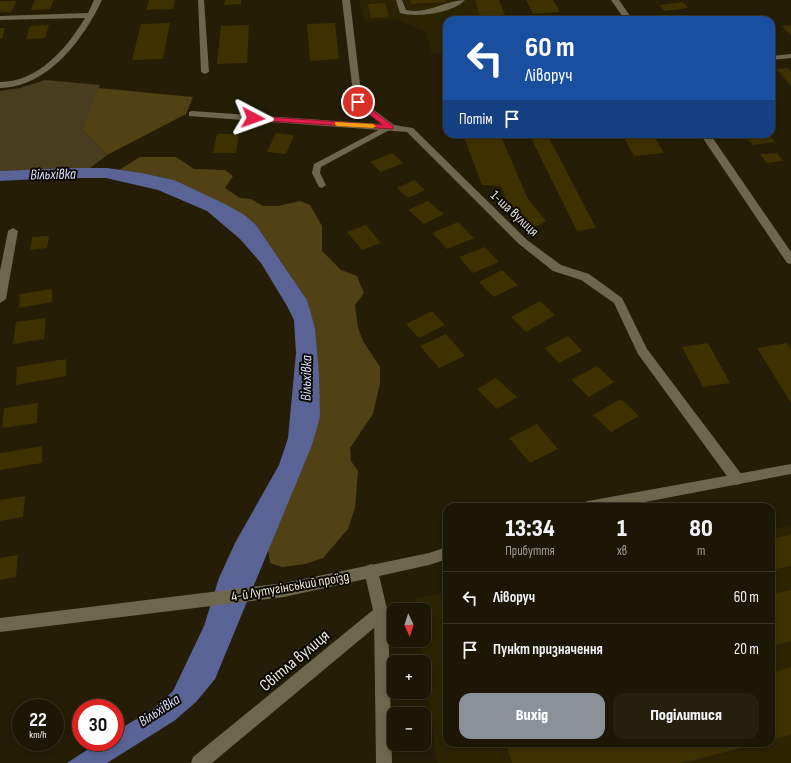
<!DOCTYPE html>
<html lang="uk">
<head>
<meta charset="utf-8">
<style>
	:root { --surface:#1c1604; --page:#251f0e; --text:#f1f3f6; --muted:#a09f9a; --line:#3a3526; --accent:#8c9099 }
	body { margin:0; font-family:"Sofia Sans Condensed",sans-serif; background:var(--page); color:var(--text); height:100vh; display:flex; flex-direction:column; font-size:15px; white-space:nowrap }
	* { box-sizing:border-box; margin:0 }
	p { font-size:13px; color:var(--muted) }
	.icon { flex:none; width:22px; height:22px; fill:none; stroke:currentColor; stroke-width:2; stroke-linecap:round; stroke-linejoin:round }
	.map { position:relative; flex:1; overflow:hidden }
	.side { position:absolute; left:443px; top:503px; width:332px; height:244px; display:flex; flex-direction:column; background:var(--surface); border-radius:12px; box-shadow:0 2px 6px #0003,0 0 0 1px var(--line) }
	.side>* { flex:none }
	.guide { position:absolute; left:443px; top:16px; width:332px; height:122px; border-radius:12px; box-shadow:0 2px 6px #0003,0 0 0 1px var(--line); background:#1a4fa0; color:#fff; overflow:hidden }
	.needle { width:26px; rotate:176deg }
	.controls { position:absolute; left:387px; top:603px; display:grid; gap:8px }
	.controls a { display:grid; place-items:center; width:44px; height:44px; border-radius:8px; background:var(--surface); box-shadow:0 2px 6px #0003,0 0 0 1px var(--line); font-size:20px }
	.speed { position:absolute; left:12px; top:699px; display:flex; gap:8px; font-size:20px; font-weight:700; text-align:center }
	.speed>* { display:grid; place-content:center; width:52px; height:52px; border-radius:50%; background:var(--surface); box-shadow:0 2px 6px #0003,0 0 0 1px var(--line); line-height:1 }
	.speed small { font-size:10px; font-weight:400 }
	.speed .limit { border:6px solid #d22; background:#fff; color:#111 }
	.pin { position:absolute; display:grid; place-items:center; width:34px; height:34px; color:#fff; margin:-17px; border:2px solid #fff; border-radius:50%; box-shadow:0 1px 4px #0007 }
	.me { position:absolute; width:44px; margin:-22px; rotate:94deg; stroke-linejoin:round; filter:drop-shadow(0 0 3px #0008) }
	.turn { display:flex; align-items:center; gap:14px; height:84px; padding:0 16px; font-size:18px }
	.turn .icon { width:52px; height:52px; stroke-width:2.5 }
	.turn b { display:block; font-size:28px; line-height:34px }
	.then { display:flex; align-items:center; height:38px; padding:0 16px; background:#0003; gap:8px; font-size:15px }
	.eta { display:flex; justify-content:space-evenly; align-items:center; height:68px; text-align:center }
	.eta b { font-size:24px; font-weight:800; line-height:28px }
	.primary-button { display:flex; gap:8px; margin-top:auto; padding:8px 16px }
	.primary-button a { flex:1; height:46px; border-radius:12px; background:var(--accent); color:#fff; font-size:16px; font-weight:800; line-height:46px; text-align:center }
	.primary-button a+a { background:var(--page); color:var(--text) }
	ul { padding:0; list-style:none }
	li { display:flex; align-items:center; gap:12px; height:52px; padding:0 16px; border-top:1px solid var(--line) }
	li div { flex:1 }
	li b { display:block; font-size:15px }
	li em { font-style:normal }
	.map>svg:first-child { display:block }
	.built { fill:#2c2303 }
	.green { fill:#483e1f }
	.forest { fill:#504215 }
	.water { fill:#596396 }
	.building { fill:#3e3100 }
	.lines { fill:none; stroke-linecap:round; stroke-linejoin:round }
	.service { fill:#6e664d; fill-rule:evenodd }
	.minor { fill:#6e664d; fill-rule:evenodd }
	.tertiary { fill:#6e664d; fill-rule:evenodd }
	.route { fill:#e11d48; stroke:#92132f }
	.slow { fill:#f59e0b }
	.labels { text-anchor:middle; stroke-width:4; stroke-linejoin:round; paint-order:stroke }
	.street-label { font-size:14px; fill:#e9e4d6; stroke:#0b0802 }
	.water-label { font-size:15px; font-style:italic; fill:#d5dcfc; stroke:#0b0802 }
	.near-street-label { font-size:17px; fill:#e9e4d6; stroke:#0b0802 }
</style>
</head>
<body>
<div class="map">
<svg width="791" height="763" viewBox="0 0 791 763">
	<rect width="100%" height="100%" fill="#251d06"/>
	<!-- built -->
	<path class="built" d="M359,0H499L507,20H447V53L431,54L426,32L396,19L364,22Z
		M791,526V763H437L420,640H424V610H415L414,598L447,592V743H771V530Z"/>
	<!-- green -->
	<path class="green" d="M45,80L100,85L82,129L107,155L90,168L0,171V91L20,88Z"/>
	<!-- forest -->
	<path class="forest" d="M98,88L193,97L186,114L107,155L82,129Z
		M140,157H176L194,169L225,170L233,176L225,188L240,198L251,199L263,206H278L300,201L310,205L322,226V251L341,270L357,276L364,293L355,305L358,328L363,341L380,367V383L373,414L350,448L351,461L358,471L355,508L348,529L323,558L305,564L282,567L270,563L268,549L320,417L315,328L305,297L256,225L174,180L142,173L119,170Z"/>
	<!-- water -->
	<path class="water" d="M71,168H107L142,173L174,180L225,204L243,214L256,225L307,300L315,328L319,375L320,417L312,445L215,679L196,702L174,721L107,763H67L99,742H115V732L153,709L173,691L204,626L219,578L235,543L279,465L288,438L296,353L294,320L287,306L261,263L240,239L207,211L158,190L106,178H55L0,181V171Z"/>
	<!-- building -->
	<path class="building" d="M35,0H54L50,9L31,10Z
		M149,0H175L173,9L146,10Z
		M225,0H241V4L224,5Z
		M410,0H445L446,2L412,4Z
		M475,0H499L507,20H481Z
		M526,0H553L560,12L533,14Z
		M0,1H17L11,12H0Z
		M683,2L688,8L664,11L659,5Z
		M385,3L389,17L371,18L368,4Z
		M170,23L163,59L132,60L141,24Z
		M335,23L339,59L310,61L307,24Z
		M49,25L45,38L26,39L30,26Z
		M249,25L247,63L217,64L221,26Z
		M791,25V36L782,26Z
		M0,28H5L2,39H0Z
		M788,68L791,72V86L776,69Z
		M276,133L294,135L286,154L267,152Z
		M217,134H239L236,153H213Z
		M463,134H500L528,199L546,221L529,230L507,202L501,186L482,185Z
		M529,134H547L596,228L577,231Z
		M622,134H653L664,153L634,156Z
		M769,135L775,142L753,145L747,138Z
		M392,153L403,163L381,172L370,162Z
		M777,153L783,161L767,163L760,154Z
		M414,180L425,190L408,198L397,188Z
		M428,201L444,214L424,224L408,210Z
		M458,222L474,238L447,249L432,233Z
		M366,225L381,243L362,250L347,232Z
		M49,236L47,248L30,250L32,237Z
		M485,247L499,262L473,273L459,257Z
		M502,270L518,285L494,297L479,282Z
		M52,289V302L19,308L20,294Z
		M540,301L555,315L526,332L511,317Z
		M432,311L445,325L419,338L406,324Z
		M46,318L44,339L13,344L16,322Z
		M446,334L465,356L439,368L420,346Z
		M568,336L582,351L559,363L545,348Z
		M708,343L730,383L703,387L682,347Z
		M787,343L791,349V403L757,348Z
		M66,359V376L16,385L17,367Z
		M597,366L614,382L589,397L571,380Z
		M496,378L517,397L497,409L477,389Z
		M621,399L639,416L611,432L593,415Z
		M38,403L37,423L2,428L4,408Z
		M537,424L558,449L530,463L509,438Z
		M42,446V463L0,470V453Z
		M25,496L23,517L0,521V500Z
		M791,535V566L771,570V539Z
		M18,555L16,577L0,580V558Z
		M791,590V641L771,646V594Z
		M447,604V622L442,605Z
		M791,667V735L771,740V673Z
		M506,743H757V744L681,763H512Z"/>
	<g class="lines">
		<!-- service -->
		<path class="service" d="M198,0H204L209,72L205,74L201,72Z
			M396,0H402L406,10C427,15 446,0 465,0C453,13 417,18 400,13Z
			M388,125H391L395,127L321,167L320,173L326,185L322,188L319,187L312,173L314,164Z
			M381,607L386,608L388,613L392,763H376L374,613L376,608Z"/>
		<!-- minor -->
		<path class="minor" d="M94,0H102C84,38 49,87 0,88V82C38,82 67,48 85,18L0,20V16L88,13Z
			M342,0H350L362,101L394,125L413,128L527,240L561,265L589,274L622,298L647,349L742,475L744,479L742,483L737,485L732,483L638,354L614,303L581,280L553,271L519,244L407,132L189,116V112L192,111L381,124L354,102Z
			M791,54V58L771,60V56Z
			M13,228L18,231L6,299L0,303V271L8,231Z
			M371,564L376,566L378,571L388,613L386,618L212,763H191L193,757L373,610L364,571L366,566Z"/>
		<!-- tertiary -->
		<path class="tertiary" d="M611,0H619L633,20H625Z
			M700,134H710L791,252V264L787,263Z
			M791,464V474L619,507H581L583,503L588,501Z
			M447,547V559L429,565L284,597L0,632V618L284,583L429,553Z"/>
	</g>
	<!-- route -->
	<path class="route" d="M356,101H360L393,126V129L253,120L249,118L253,116L383,125L356,104Z"/>
	<!-- slow -->
	<path class="slow" d="M335,122L373,124L376,126L373,128L337,126L335,125Z"/>
	<g class="labels">
		<!-- street labels -->
		<g class="street-label">
			<text transform="translate(515 213) rotate(43)" y="5">1-ша вулиця</text>
			<text transform="translate(290 586) rotate(-10)" y="5">4-й Лутугінський проїзд</text>
		</g>
		<!-- water labels -->
		<g class="water-label">
			<text transform="translate(53 174) rotate(-1)" y="5">Вільхівка</text>
			<text transform="translate(306 378) rotate(-89)" y="5">Вільхівка</text>
			<text transform="translate(159 710) rotate(-33)" y="5">Вільхівка</text>
		</g>
		<!-- near-street labels -->
		<g class="near-street-label">
			<text transform="translate(294 660) rotate(-40)" y="6">Світла вулиця</text>
		</g>
	</g>
</svg>
<div class="controls">
<a><svg class="needle" viewBox="-14 -14 28 28"><path d="M0-13l5 13h-10z" fill="#e53935"/><path d="M0 13l5-13h-10z" fill="#a09f9a"/></svg></a>
<a>+</a>
<a>−</a>
</div>
<div class="speed"><div>22<small>km/h</small></div><div class="limit">30</div></div>
<div class="pin" style="left:358px;top:102px;background:#d93025"><svg class="icon" aria-label="arrive" viewBox="0 0 24 24"><path d="M6 21V4h12l-3 4 3 4H6"/></svg></div>
<svg class="me" style="left:253px;top:118px" viewBox="-20 -20 40 40"><path d="M0-17L14 15 0 8-14 15z" fill="#e11d48" stroke="#fff" stroke-width="4"/></svg>
<div class="guide">
<div class="turn"><svg class="icon" aria-label="left" viewBox="0 0 24 24"><path d="M17 20v-9H6M10 6l-5 5 5 5"/></svg><div><b>60 m</b>Ліворуч</div></div>
<div class="then">Потім<svg class="icon" aria-label="arrive" viewBox="0 0 24 24"><path d="M6 21V4h12l-3 4 3 4H6"/></svg></div>
</div>
<section class="side">
<div class="eta">
<div><b>13:34</b><p>Прибуття</p></div>
<div><b>1</b><p>хв</p></div>
<div><b>80</b><p>m</p></div>
</div>
<ul>
<li><svg class="icon" aria-label="left" viewBox="0 0 24 24"><path d="M17 20v-9H6M10 6l-5 5 5 5"/></svg><div><b>Ліворуч</b></div><em>60 m</em></li>
<li><svg class="icon" aria-label="arrive" viewBox="0 0 24 24"><path d="M6 21V4h12l-3 4 3 4H6"/></svg><div><b>Пункт призначення</b></div><em>20 m</em></li>
</ul>
<div class="primary-button"><a>Вихід</a><a>Поділитися</a></div>
</section>
</div>
</body>
</html>
